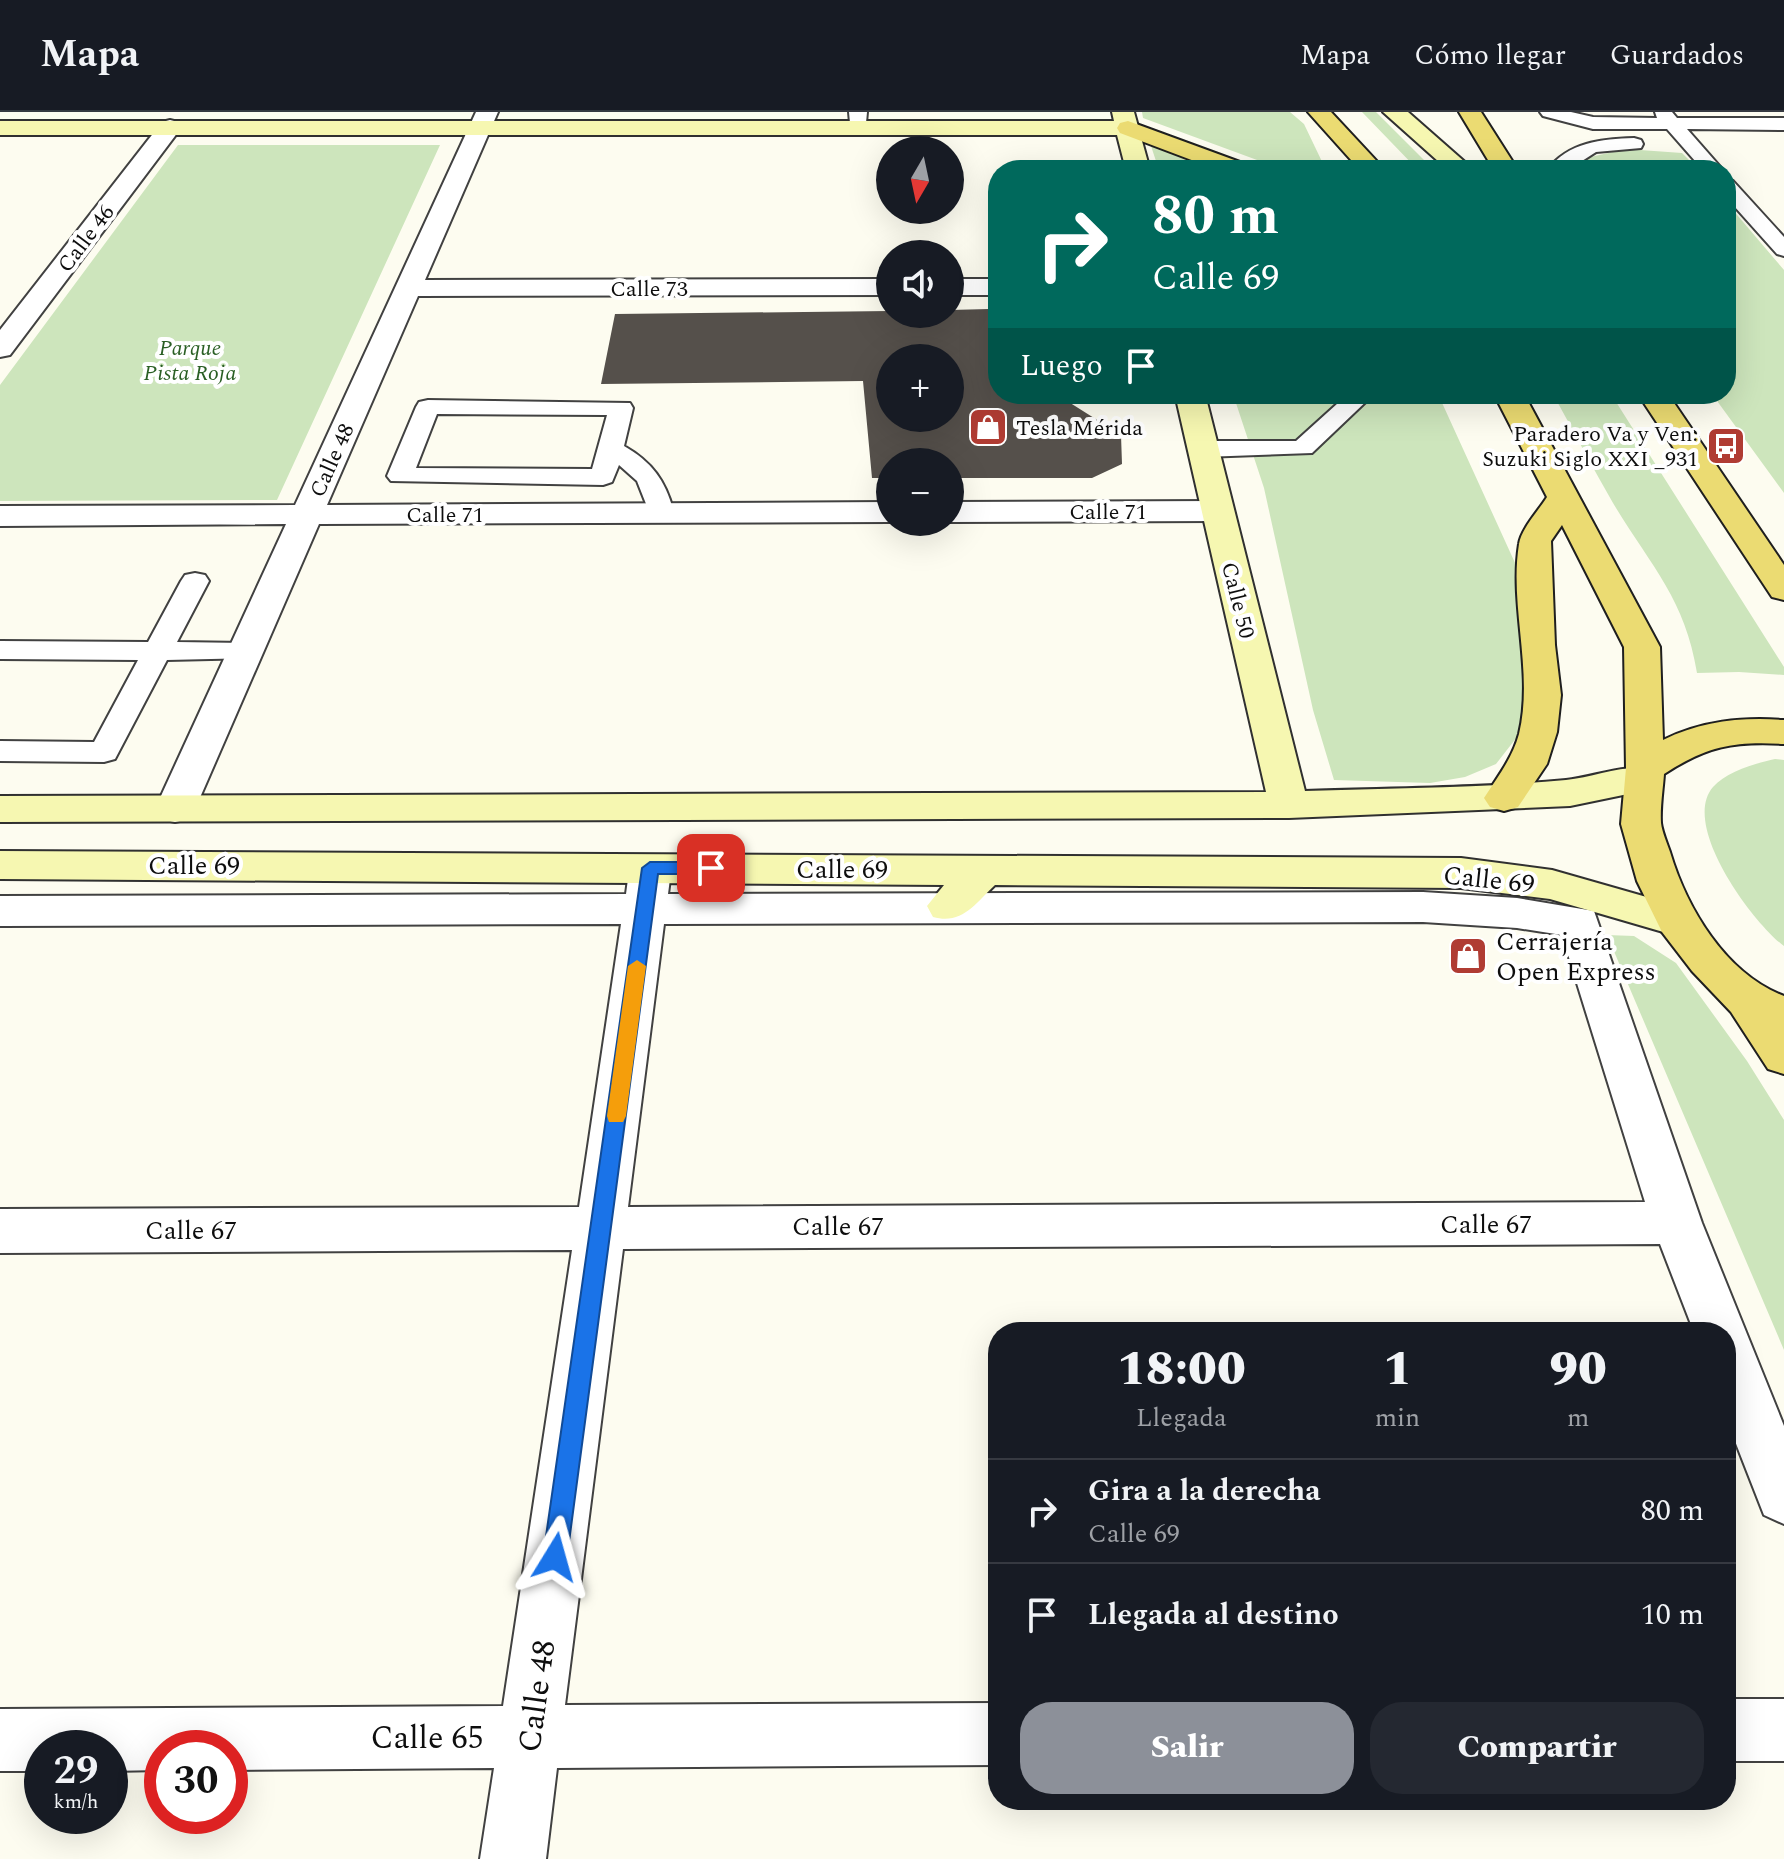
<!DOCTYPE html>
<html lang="es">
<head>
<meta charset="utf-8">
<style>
	:root { --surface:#171b24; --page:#242831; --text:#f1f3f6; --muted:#9ea1a6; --line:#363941; --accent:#8c9099 }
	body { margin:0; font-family:Spectral,serif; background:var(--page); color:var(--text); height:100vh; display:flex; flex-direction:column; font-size:30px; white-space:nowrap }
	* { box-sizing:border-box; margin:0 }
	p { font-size:26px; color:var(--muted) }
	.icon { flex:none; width:44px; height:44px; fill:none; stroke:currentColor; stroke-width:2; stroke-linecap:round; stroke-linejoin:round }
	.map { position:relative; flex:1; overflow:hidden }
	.details { position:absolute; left:988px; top:1210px; width:748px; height:488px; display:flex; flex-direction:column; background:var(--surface); border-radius:32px; box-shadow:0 8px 32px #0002 }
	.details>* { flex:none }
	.guide { position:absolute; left:988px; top:48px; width:748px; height:244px; border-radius:32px; box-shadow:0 8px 32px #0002; background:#00695c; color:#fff; overflow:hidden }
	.needle { width:52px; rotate:189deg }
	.tools { position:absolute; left:876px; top:24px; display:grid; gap:16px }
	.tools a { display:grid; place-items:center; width:88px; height:88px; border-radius:50%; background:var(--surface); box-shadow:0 8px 32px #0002; font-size:40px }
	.speed { position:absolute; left:24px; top:1618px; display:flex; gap:16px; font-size:40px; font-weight:700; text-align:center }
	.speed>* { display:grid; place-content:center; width:104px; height:104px; border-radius:50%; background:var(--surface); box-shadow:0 8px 32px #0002; line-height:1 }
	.speed small { font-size:20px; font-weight:400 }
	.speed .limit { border:12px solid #d22; background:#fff; color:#111 }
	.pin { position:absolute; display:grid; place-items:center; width:68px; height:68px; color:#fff; margin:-34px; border-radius:16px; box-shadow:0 4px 12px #0006 }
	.me { position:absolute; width:88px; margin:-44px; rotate:8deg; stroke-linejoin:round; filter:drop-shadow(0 0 6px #0008) }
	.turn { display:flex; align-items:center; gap:28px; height:168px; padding:0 32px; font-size:36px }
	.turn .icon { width:104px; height:104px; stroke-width:2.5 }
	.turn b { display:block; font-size:56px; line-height:68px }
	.then { display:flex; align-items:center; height:76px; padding:0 32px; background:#0003; gap:16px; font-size:30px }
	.eta { display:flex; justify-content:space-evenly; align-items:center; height:136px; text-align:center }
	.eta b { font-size:48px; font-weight:800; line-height:56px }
	.action { display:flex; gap:16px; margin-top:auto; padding:16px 32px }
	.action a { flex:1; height:92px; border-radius:32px; background:var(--accent); color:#fff; font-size:32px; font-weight:800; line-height:92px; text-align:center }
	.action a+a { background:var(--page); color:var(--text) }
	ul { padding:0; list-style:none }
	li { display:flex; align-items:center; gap:24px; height:104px; padding:0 32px; border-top:2px solid var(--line) }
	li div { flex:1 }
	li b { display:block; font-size:30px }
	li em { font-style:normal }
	header { display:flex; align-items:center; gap:48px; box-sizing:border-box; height:112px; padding:0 40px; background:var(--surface); border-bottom:2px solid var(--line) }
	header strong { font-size:38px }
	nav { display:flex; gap:44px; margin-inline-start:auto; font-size:28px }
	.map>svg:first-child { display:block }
	.green { fill:#cde5bc }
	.building { fill:#55504b; fill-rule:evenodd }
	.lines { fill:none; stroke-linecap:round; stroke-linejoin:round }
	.lane-casing { stroke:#414141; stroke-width:4 }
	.street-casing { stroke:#414141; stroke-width:4 }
	.secondary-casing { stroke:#303030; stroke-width:4 }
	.primary-casing { stroke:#1f1f1f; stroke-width:4 }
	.lane { fill:#fff; fill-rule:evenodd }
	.street { fill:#fff; fill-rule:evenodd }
	.secondary { fill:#f6f7b1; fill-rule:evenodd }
	.primary { fill:#ebdb72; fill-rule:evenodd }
	.route { fill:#1a73e8; stroke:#114b97; stroke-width:2 }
	.slow { fill:#f59e0b }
	.labels { text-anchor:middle; stroke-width:8; stroke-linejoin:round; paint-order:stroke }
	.far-street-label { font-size:22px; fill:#0e0e0e; stroke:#fff }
	.far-park-label { font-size:22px; font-style:italic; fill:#2a5f24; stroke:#fff }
	.far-poi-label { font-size:22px; fill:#0e0e0e; stroke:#fff; text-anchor:start }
	.street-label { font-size:26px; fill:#0e0e0e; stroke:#fff }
	.poi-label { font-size:26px; fill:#0e0e0e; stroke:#fff; text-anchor:start }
	.near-street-label { font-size:32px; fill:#0e0e0e; stroke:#fff }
</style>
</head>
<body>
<header>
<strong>Mapa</strong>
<nav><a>Mapa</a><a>Cómo llegar</a><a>Guardados</a></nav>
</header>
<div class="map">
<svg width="1784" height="1747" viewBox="0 0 1784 1747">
	<rect width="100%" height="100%" fill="#fdfcf0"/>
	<!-- green -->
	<path class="green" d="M1142,0H1290L1304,12L1326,58H1284L1143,6Z
		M1362,0H1376L1434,58H1418Z
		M1150,31L1223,58H1159Z
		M178,33H440L277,388L0,389V273Z
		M1626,37L1682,41L1699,58H1580L1586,46Z
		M1726,90L1784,158V381L1712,282H1726Z
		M1233,282H1438L1521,464L1524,616L1496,652L1465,665L1430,671L1334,668L1313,598L1264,376Z
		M1553,282H1611L1784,555V563L1739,560L1697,561C1685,486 1650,453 1613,391C1592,355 1573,318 1553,282Z
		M1775,647L1784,648V834C1753,811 1680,713 1713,675C1726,660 1756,651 1775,647Z
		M1607,823L1634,824L1676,851L1747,949L1784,1008V1238Z"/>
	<!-- building -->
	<path class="building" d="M989,197L998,259V282H1056L1121,323L1122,352L1092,366H950V350H890V366H872L863,269L601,272L615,202L890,199V202H950V198ZM890,246H950V306H890Z"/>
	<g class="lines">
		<defs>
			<path id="lane" d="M849,0H867L865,22H851Z
				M1540,0H1571L1593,5L1657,6L1655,0H1672L1677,6H1784V18L1687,17L1723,58H1703L1667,17H1593L1543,4Z
				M1634,26L1641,28L1643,32L1641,36L1596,40L1568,58H1547C1569,30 1601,27 1634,26Z
				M1726,67L1733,69L1784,125V144L1777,142L1726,85Z
				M1348,282H1374L1312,341L1203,345L1194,342L1190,337L1194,332L1203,329H1296Z
				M428,288L630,291L633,296L624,334C652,350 666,369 674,401L670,407H652L637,369L619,353L612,370L603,373L391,369L387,364L416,295L419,290ZM437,302L607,303L592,357L416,356Z
				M195,461L205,463L209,469L177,530L245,531L255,534L260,540L255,546L167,548L115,647L104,650L0,649V629L94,630L138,548L0,547V529L148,530L181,469L185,463Z"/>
			<path id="street" d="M476,0H498L425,168L890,167V183L418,184L327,393L890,390V410L319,412L195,697L189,707L175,710L161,707L155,697L286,412L0,414V394L295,393Z
				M170,8L178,10L181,15L178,20L10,243L0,245V218L162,10Z
				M950,167H998V183H950Z
				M1217,389L1228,392L1233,399L1228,406L1217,409L950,410V390Z
				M649,752L664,757L670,767L668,782L1423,780L1517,786L1594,799L1702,1111L1784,1314V1412L1764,1403L1726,1306V1220H1694L1660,1132L623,1137L565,1593L998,1591V1653L557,1656L546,1747H480L494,1656L230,1658V1636H162V1658L110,1659V1636H42V1659H0V1597L503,1594L572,1138L0,1141V1097L579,1095L621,812L0,814V784L626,782L628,767L634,757ZM1423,810L1517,816L1562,823L1645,1090L628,1095L664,812Z
				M1726,1587H1784V1649H1726Z"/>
			<path id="secondary" d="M1112,0H1134L1150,58H1126L1117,23H0V9H1114Z
				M1383,0H1408L1474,58H1448Z
				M1175,282H1205L1305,679C1392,676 1479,676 1566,668C1595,665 1628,650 1657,658L1662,667L1657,676L1570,694L1289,706L0,710V684L1266,680Z
				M0,739L1461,746L1552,758L1692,798L1698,809L1692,820L1677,824L1550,787L1461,776L995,773C975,792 962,813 933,805L927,794L944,773L0,767Z"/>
			<path id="primary" d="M1308,0H1331L1385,58H1360Z
				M1459,0H1481L1518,58H1494Z
				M1128,9L1248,53L1252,58H1218L1120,21L1117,16L1120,11Z
				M1494,282H1524L1660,535L1663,628C1702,609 1741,605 1784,608V632C1734,629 1707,634 1664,662C1663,677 1660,695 1661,711C1662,720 1667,731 1670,740C1687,797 1726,862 1784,884V962L1768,957L1731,900L1692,859L1662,820L1637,769L1621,712L1626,656L1624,535L1562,413L1551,429L1555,533L1561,583L1557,620L1547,652L1518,695L1504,699L1490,695L1484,686C1498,664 1512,647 1519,622C1534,560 1509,494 1519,432C1521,417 1539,398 1547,385Z
				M1638,282H1668L1784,453V488L1772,485Z"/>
		</defs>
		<!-- lane casing -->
		<use href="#lane" class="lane-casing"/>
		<!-- street casing -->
		<use href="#street" class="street-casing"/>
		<!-- secondary casing -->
		<use href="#secondary" class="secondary-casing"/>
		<!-- primary casing -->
		<use href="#primary" class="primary-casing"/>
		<!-- lane -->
		<use href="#lane" class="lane"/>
		<!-- street -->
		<use href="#street" class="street"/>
		<!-- secondary -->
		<use href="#secondary" class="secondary"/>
		<!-- primary -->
		<use href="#primary" class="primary"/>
	</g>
	<!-- route -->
	<path class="route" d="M650,750H711L720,756L711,762H658L567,1445L564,1453L555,1457L547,1453L543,1445L642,756Z"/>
	<!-- slow -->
	<path class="slow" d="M637,848L646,854L626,1004L623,1010H609L607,1004L628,854Z"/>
	<!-- icons -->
	<defs>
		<symbol id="shop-square" viewBox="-11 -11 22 22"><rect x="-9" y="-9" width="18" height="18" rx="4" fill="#b03c33" stroke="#fff"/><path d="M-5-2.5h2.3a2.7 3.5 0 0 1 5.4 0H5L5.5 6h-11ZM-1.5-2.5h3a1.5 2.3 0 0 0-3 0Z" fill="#fff"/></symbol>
		<symbol id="bus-square" viewBox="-11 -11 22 22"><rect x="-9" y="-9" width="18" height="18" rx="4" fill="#b03c33" stroke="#fff"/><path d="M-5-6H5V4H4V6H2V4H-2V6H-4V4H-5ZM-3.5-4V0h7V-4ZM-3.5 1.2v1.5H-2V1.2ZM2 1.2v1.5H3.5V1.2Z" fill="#fff"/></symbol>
	</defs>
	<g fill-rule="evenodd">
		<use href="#shop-square" x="966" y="293" width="44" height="44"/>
		<use href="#bus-square" x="1704" y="312" width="44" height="44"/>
		<use href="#shop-square" x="1446" y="822" width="44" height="44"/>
	</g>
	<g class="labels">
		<!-- far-street labels -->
		<g class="far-street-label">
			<text transform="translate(85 126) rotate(-53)" y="8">Calle 46</text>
			<text x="649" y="184">Calle 73</text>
			<text transform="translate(331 348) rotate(-66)" y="8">Calle 48</text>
			<text x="1108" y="407">Calle 71</text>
			<text x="445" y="410">Calle 71</text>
			<text transform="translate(1239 488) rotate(76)" y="8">Calle 50</text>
		</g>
		<!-- far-park labels -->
		<g class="far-park-label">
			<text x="190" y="243">Parque<tspan x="190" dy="25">Pista Roja</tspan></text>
		</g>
		<!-- far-poi labels -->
		<g class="far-poi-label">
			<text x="1016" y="323">Tesla Mérida</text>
			<text x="1698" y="329" text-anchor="end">Paradero Va y Ven:<tspan x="1698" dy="25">Suzuki Siglo XXI _931</tspan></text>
		</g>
		<!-- street labels -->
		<g class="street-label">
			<text x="194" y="762">Calle 69</text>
			<text x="842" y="766">Calle 69</text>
			<text transform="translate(1489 767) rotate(6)" y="9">Calle 69</text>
			<text x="1486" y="1121">Calle 67</text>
			<text x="838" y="1123">Calle 67</text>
			<text x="191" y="1127">Calle 67</text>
		</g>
		<!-- poi labels -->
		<g class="poi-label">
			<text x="1496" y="838">Cerrajería<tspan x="1496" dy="30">Open Express</tspan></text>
		</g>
		<!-- near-street labels -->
		<g class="near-street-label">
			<text transform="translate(536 1584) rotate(-82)" y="11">Calle 48</text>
			<text x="427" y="1636">Calle 65</text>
		</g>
	</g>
</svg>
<div class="tools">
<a><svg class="needle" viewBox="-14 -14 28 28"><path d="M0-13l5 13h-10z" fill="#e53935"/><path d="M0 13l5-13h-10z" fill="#9ea1a6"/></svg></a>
<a><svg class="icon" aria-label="sound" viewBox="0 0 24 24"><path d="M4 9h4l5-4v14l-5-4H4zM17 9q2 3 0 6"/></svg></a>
<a>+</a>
<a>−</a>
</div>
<div class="speed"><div>29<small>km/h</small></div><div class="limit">30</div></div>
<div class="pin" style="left:711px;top:756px;background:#d93025"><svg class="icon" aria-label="arrive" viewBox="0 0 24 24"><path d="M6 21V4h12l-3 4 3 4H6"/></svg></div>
<svg class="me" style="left:555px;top:1445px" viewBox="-20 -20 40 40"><path d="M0-17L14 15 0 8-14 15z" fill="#1a73e8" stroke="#fff" stroke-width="4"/></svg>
<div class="guide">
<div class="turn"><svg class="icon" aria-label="right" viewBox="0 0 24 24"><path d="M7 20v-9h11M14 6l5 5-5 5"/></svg><div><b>80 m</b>Calle 69</div></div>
<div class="then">Luego<svg class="icon" aria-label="arrive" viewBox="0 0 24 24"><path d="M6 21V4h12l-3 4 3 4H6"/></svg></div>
</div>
<section class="details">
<div class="eta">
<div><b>18:00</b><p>Llegada</p></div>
<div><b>1</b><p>min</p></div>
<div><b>90</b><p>m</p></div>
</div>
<ul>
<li><svg class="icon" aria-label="right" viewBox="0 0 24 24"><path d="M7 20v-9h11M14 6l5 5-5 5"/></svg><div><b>Gira a la derecha</b><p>Calle 69</p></div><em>80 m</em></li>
<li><svg class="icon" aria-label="arrive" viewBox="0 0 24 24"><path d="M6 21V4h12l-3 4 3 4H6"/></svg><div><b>Llegada al destino</b></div><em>10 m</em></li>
</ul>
<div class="action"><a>Salir</a><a>Compartir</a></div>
</section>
</div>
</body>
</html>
